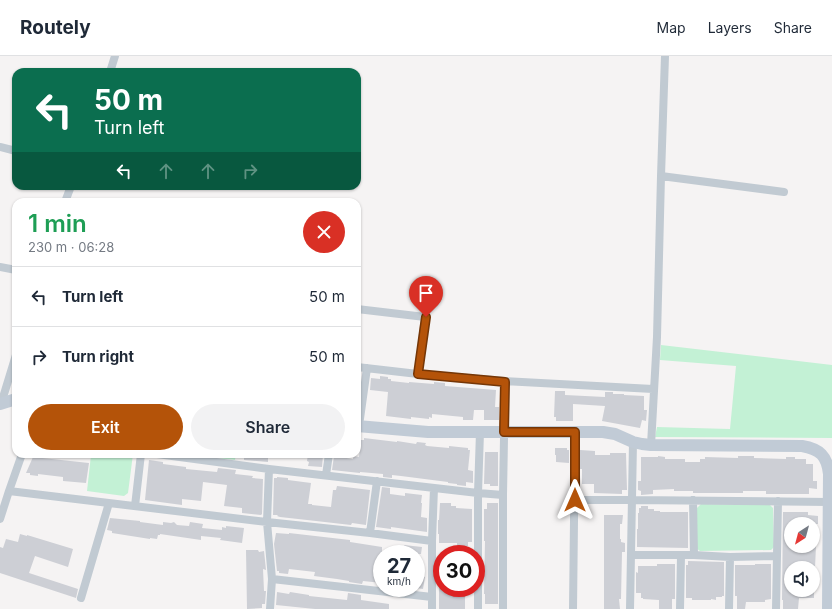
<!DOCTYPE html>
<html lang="en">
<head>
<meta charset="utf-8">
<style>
	:root { --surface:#fff; --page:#f2f2f3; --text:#1f2937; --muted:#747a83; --line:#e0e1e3; --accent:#b45309 }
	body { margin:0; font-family:Inter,sans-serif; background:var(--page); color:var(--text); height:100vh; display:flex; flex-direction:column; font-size:15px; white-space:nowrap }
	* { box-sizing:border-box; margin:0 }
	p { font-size:13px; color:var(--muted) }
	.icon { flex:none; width:22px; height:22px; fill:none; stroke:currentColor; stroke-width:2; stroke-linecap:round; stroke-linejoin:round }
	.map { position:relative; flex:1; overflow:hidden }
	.drawer { position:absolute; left:12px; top:142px; width:349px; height:260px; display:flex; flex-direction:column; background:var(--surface); border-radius:12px; box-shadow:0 1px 3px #0004 }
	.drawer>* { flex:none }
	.top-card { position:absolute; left:12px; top:12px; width:349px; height:122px; border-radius:12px; box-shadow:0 1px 3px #0004; background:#0b6e4f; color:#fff; overflow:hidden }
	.needle { width:26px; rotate:216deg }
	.fabs { position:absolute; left:784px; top:461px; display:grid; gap:8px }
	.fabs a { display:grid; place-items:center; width:36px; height:36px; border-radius:50%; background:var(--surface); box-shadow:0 1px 3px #0004; font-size:20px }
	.speed { position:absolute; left:373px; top:489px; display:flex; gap:8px; font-size:20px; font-weight:700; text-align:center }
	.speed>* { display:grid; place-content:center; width:52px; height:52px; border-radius:50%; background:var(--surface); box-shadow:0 1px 3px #0004; line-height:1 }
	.speed small { font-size:10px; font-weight:400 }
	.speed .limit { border:6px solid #d22; background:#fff; color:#111 }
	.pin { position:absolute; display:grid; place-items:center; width:34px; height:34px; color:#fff; margin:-41px -17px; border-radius:50% 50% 50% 0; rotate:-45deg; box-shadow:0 0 4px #0007 }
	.pin .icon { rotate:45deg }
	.me { position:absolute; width:44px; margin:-22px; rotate:0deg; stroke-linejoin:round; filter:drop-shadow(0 0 3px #0008) }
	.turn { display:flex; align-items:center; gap:14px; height:84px; padding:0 16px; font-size:18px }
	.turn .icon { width:52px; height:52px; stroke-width:2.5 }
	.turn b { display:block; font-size:28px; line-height:34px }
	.lanes { display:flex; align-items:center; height:38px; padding:0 16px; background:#0003; justify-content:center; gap:20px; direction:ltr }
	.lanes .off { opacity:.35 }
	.round { display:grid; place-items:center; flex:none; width:42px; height:42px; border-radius:21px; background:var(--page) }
	.headline { display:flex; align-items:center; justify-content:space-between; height:68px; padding:0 16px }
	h1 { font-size:24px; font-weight:600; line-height:30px; color:#1e9e55 }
	.button { display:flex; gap:8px; margin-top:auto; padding:8px 16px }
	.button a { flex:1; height:46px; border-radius:24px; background:var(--accent); color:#fff; font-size:16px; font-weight:600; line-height:46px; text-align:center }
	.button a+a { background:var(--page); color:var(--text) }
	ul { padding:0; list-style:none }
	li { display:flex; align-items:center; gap:12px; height:60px; padding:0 16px; border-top:1px solid var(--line) }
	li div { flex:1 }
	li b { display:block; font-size:15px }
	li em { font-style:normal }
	header { display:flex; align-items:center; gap:24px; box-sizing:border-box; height:56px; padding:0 20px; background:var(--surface); border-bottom:1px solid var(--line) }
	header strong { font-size:19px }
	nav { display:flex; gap:22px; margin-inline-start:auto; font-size:14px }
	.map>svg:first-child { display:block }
	.green { fill:#c3f1d5 }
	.building { fill:#cdcfd5 }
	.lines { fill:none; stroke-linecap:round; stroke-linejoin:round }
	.street { stroke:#c1cad2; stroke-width:8 }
	.secondary { stroke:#c1cbd6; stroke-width:12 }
	.route-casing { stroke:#753606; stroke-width:10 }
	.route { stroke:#b45309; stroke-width:7 }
</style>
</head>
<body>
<header>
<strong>Routely</strong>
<nav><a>Map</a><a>Layers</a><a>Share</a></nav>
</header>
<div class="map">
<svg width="832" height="553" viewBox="0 0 832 553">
	<rect width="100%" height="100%" fill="#f5f3f3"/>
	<!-- green -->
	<path class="green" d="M661,289L832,309V382L655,381L657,371L730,373L736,310L660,304Z
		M80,398H133L128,437L124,440L87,435L91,399Z
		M182,398H236L235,404Z
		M701,448L770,449L773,452L774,491L771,494L700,495L696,492L697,452Z"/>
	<!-- building -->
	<path class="building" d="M380,320L388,321V323H391V325L409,327V326L434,328V326L445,327V330L496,334L495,351H499V364H484V354H474L473,364H463V361L432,358V362L429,361V363L411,361V363L386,360L388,336L370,334L371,322L380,323Z
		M555,335H565V339L605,341V336H613V338H624V339L644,340V354H647L646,365L642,364L640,372L602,365L605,350L573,348V365H556V361H554Z
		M364,382L397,386V385L416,388L417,386L426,387L425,389L427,390L449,392V390L468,392V394H470L468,414L473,415V427L466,426V430L457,429V428L448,427V426L401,420L392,419V422L383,421V418L360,416V417L332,414L334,400L353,403V400L359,401L361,384H364Z
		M555,392H567V394H569V407L556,406V399H555Z
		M580,394L595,395V399H610V397H626L627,434H622V438L594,437V428H582V413H580Z
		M485,396H498V430H490V428H484Z
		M244,398H268V406L244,404Z
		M308,398H321L320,399H323L322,411L308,410L309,406L307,405Z
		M658,400L665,401V403H685V406H700V403H705V401L738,402V400H754V402L786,403V401H795V403H806V408H813V425H817V433L809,432V438H766V435H743V437H693V435H674V433L653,434V438L641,439V435L638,434V425H641V401H658Z
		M33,401L89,407L86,427L63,425V421L38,418V420L30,419V417H26Z
		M149,404L163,406V408L186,411V413L217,416L218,412L236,414L235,418L253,420L252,422L263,423L262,458L261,459L242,457V452L224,450L227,429L203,426L201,445L182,443V449L145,444Z
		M277,421L288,422V424L311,427L308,448H312V449L331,451L333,434H336L337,430L370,434L366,469L352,467L351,469L316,465L280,461L277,460L278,459H273L274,422H277Z
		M382,431L390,432V438L405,440V437L422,439L421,447H422L421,461L427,462V476L391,471V473L376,471Z
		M440,447H451V450H456V452L472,453V486H468V490H467V498H457V487H439V478H438V464H439Z
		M487,447H498V548H485V538H484L485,485H484V453H487Z
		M641,450H648V453H654V455H660V456H688V492L637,491V473H638V457H639V452H641Z
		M783,456H808V459L818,460V468H791V490H816L815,512H791V534H814V542H799L798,553H783V544H782Z
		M604,459H623L622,468H620V483H621V486L625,487V496H622L621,543H619L620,553H604Z
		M110,462L140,465V466L163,469V466L171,467L174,466L177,469L189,470L190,466L203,468L202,472L222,474V471L226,472V470L244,472L242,487L220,484L221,482L201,480V484L160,478V479H158L157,483L150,482V483L112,477V475L107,474Z
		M276,477L289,478V477L350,484V486L382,491V527L363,525L362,528L349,526V525L337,523L314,520L315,516L289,513L288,518L279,517V515H277L274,488Z
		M20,478L27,480V479L73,493L68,511L35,500L29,517L78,533L76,542L0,517V491L3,492L6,483L18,486Z
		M404,489L422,491L421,498H403Z
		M246,494H258L259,496L264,495L266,514L263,513L264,535H266L265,548H262V552L247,553Z
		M688,505L724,506V540H722V541H716V544L711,543V544H692V542H686V509H688Z
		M657,508H675V543H672V553H659V544L643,543V542H641V537H636V516L638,517V510H657Z
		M755,508H771V543L765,544V546H746L745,553H737V540H735V509H755Z
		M416,519L425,521L423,533L416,532Z
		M439,532H465V553H439Z
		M277,536L289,538L290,536L309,539V540L347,544L348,537L361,539V544L389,548V553H315L276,549Z"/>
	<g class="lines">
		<!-- street -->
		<path class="street" d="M110,16L115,0
			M0,91L16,95
			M661,120L784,136
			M65,146L71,130
			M0,211L16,214
			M357,253L425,261L418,318
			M357,311L418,318L505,325L653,333
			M1,348L16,299
			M359,370L367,312
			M651,389L657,281L661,120L665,0
			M157,398L269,413L478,437L503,439
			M269,413L267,466L272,523L270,553
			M326,419L329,398
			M9,435L267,466L370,477L432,485
			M575,444H632L829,446
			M693,444L694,499
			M135,450L141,398
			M0,463L9,435L22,398
			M370,477L377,425
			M631,499H694L730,501L777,500
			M272,523L432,541
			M81,542L109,447
			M432,553V485L434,432
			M478,553V437L480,376
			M503,553V439L505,325
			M573,553L575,376
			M630,553L633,386
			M680,553L681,499
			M729,553L730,501
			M776,553L778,445"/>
		<!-- secondary -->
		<path class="secondary" d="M0,348L16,343
			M357,370L428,376H603L615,378L633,386L642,388L651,389L802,390C820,393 827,400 829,418L828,553"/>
	</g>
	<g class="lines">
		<defs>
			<path id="route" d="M426,261L418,318L505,326L504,376H575V444"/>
		</defs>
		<!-- route casing -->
		<use href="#route" class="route-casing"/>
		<!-- route -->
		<use href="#route" class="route"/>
	</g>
</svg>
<div class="fabs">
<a><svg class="needle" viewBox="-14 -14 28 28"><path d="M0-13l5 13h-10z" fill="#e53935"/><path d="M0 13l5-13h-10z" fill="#747a83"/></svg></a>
<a><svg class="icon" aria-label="sound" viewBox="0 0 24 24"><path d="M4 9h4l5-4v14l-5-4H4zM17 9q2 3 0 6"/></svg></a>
</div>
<div class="speed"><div>27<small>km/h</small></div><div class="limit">30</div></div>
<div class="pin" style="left:426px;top:261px;background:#d93025"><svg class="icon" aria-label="arrive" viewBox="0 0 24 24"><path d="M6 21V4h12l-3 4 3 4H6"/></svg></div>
<svg class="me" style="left:575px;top:444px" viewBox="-20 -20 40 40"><path d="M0-17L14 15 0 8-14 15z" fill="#b45309" stroke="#fff" stroke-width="4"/></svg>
<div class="top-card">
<div class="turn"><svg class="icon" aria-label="left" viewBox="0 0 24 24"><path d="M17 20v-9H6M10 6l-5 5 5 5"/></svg><div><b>50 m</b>Turn left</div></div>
<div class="lanes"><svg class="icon" aria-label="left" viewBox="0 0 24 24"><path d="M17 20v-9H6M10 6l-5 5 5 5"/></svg><svg class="icon off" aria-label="ahead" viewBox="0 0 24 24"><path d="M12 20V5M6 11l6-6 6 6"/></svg><svg class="icon off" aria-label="ahead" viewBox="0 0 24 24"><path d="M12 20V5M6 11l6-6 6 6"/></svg><svg class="icon off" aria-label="right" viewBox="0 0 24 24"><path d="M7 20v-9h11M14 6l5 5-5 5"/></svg></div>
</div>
<section class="drawer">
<div class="headline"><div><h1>1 min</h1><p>230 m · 06:28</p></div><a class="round" style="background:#d93025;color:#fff"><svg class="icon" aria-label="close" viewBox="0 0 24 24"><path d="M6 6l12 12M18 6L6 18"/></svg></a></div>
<ul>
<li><svg class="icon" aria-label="left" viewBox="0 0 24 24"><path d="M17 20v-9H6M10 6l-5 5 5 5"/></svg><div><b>Turn left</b></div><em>50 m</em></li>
<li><svg class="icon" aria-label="right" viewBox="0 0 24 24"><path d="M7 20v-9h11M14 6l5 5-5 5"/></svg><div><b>Turn right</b></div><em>50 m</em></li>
</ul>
<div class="button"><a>Exit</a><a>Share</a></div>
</section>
</div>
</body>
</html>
